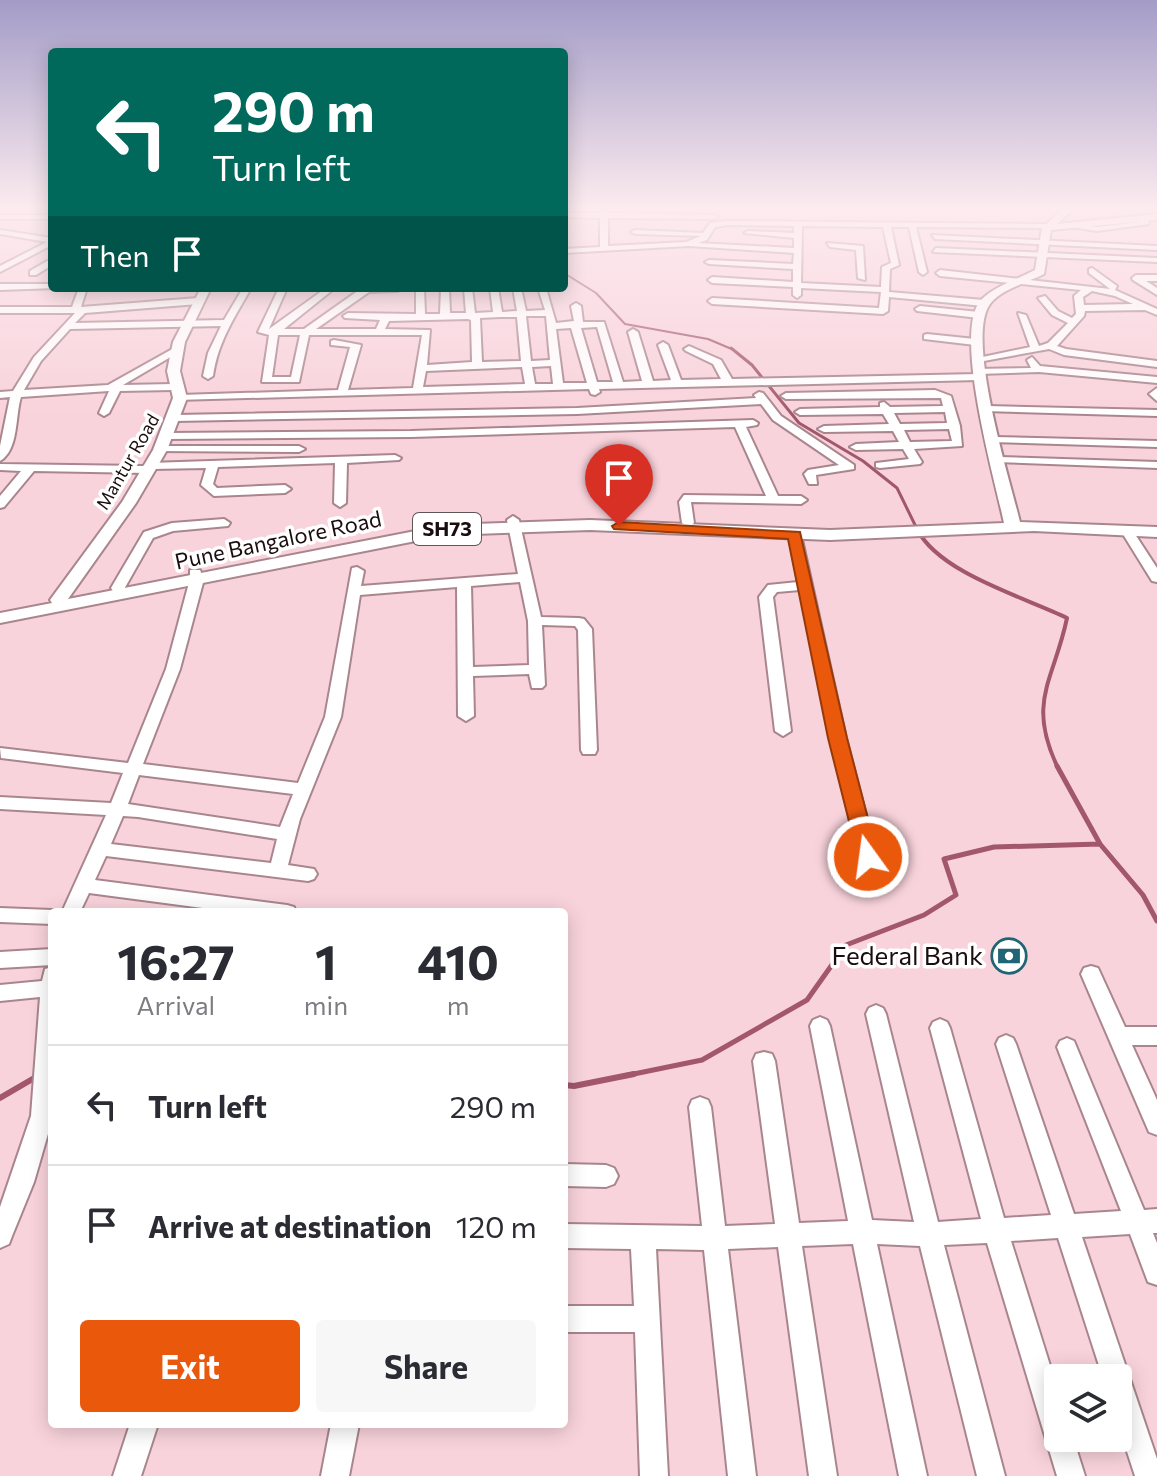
<!DOCTYPE html>
<html lang="en">
<head>
<meta charset="utf-8">
<style>
	:root { --surface:#fff; --page:#f7f7f7; --text:#2b2b33; --muted:#7c7c81; --line:#e1e1e2; --accent:#ea580c }
	body { margin:0; font-family:Commissioner,sans-serif; background:var(--page); color:var(--text); height:100vh; display:flex; flex-direction:column; font-size:30px; white-space:nowrap }
	* { box-sizing:border-box; margin:0 }
	p { font-size:26px; color:var(--muted) }
	.icon { flex:none; width:44px; height:44px; fill:none; stroke:currentColor; stroke-width:2; stroke-linecap:round; stroke-linejoin:round }
	.map { position:relative; flex:1; overflow:hidden }
	.details { position:absolute; left:48px; top:908px; width:520px; height:520px; display:flex; flex-direction:column; background:var(--surface); border-radius:8px; box-shadow:0 4px 20px #0003 }
	.details>* { flex:none }
	.guide { position:absolute; left:48px; top:48px; width:520px; height:244px; border-radius:8px; box-shadow:0 4px 20px #0003; background:#00695c; color:#fff; overflow:hidden }
	.fabs { position:absolute; left:1044px; top:1364px; display:grid; gap:16px }
	.fabs a { display:grid; place-items:center; width:88px; height:88px; border-radius:8px; background:var(--surface); box-shadow:0 4px 20px #0003; font-size:40px }
	.pin { position:absolute; display:grid; place-items:center; width:68px; height:68px; color:#fff; margin:-82px -34px; border-radius:50% 50% 50% 0; rotate:-45deg; box-shadow:0 0 8px #0007 }
	.pin .icon { rotate:45deg }
	.me { position:absolute; width:88px; margin:-44px; rotate:346deg; stroke-linejoin:round; filter:drop-shadow(0 0 6px #0008) }
	.turn { display:flex; align-items:center; gap:28px; height:168px; padding:0 32px; font-size:36px }
	.turn .icon { width:104px; height:104px; stroke-width:2.5 }
	.turn b { display:block; font-size:56px; line-height:68px }
	.then { display:flex; align-items:center; height:76px; padding:0 32px; background:#0003; gap:16px; font-size:30px }
	.eta { display:flex; justify-content:space-evenly; align-items:center; height:136px; text-align:center }
	.eta b { font-size:48px; font-weight:700; line-height:56px }
	.action { display:flex; gap:16px; margin-top:auto; padding:16px 32px }
	.action a { flex:1; height:92px; border-radius:8px; background:var(--accent); color:#fff; font-size:32px; font-weight:700; line-height:92px; text-align:center }
	.action a+a { background:var(--page); color:var(--text) }
	ul { padding:0; list-style:none }
	li { display:flex; align-items:center; gap:24px; height:120px; padding:0 32px; border-top:2px solid var(--line) }
	li div { flex:1 }
	li b { display:block; font-size:30px }
	li em { font-style:normal }
	.map>svg:first-child { display:block }
	.lines { fill:none; stroke-linecap:round; stroke-linejoin:round }
	.stream-far4 { stroke:#a2576d; stroke-width:2 }
	.stream-far3 { stroke:#a2576d; stroke-width:3 }
	.stream-far2 { stroke:#a2576d; stroke-width:4 }
	.stream-far1 { stroke:#a2576d; stroke-width:5 }
	.stream { stroke:#a2576d; stroke-width:6 }
	.minor-casing { stroke:#a9868e; stroke-width:4 }
	.major-casing { stroke:#a9868e; stroke-width:4 }
	.minor { fill:#fff; fill-rule:evenodd }
	.major { fill:#fff; fill-rule:evenodd }
	.route { fill:#ea580c; stroke:#983908; stroke-width:2 }
	.labels { text-anchor:middle; stroke-width:7; stroke-linejoin:round; paint-order:stroke }
	.far-street-label { font-size:18px; fill:#1a0d10; stroke:#fff }
	.shield { fill:#fff; stroke:#5f5658; stroke-width:2 }
	.shield-label { font-size:20px; font-weight:bold; fill:#1a0d10 }
	.street-label { font-size:22px; fill:#1a0d10; stroke:#fff }
	.near-poi-label { font-size:26px; fill:#1a0d10; stroke:#fff; text-anchor:end }
</style>
</head>
<body>
<div class="map">
<svg width="1157" height="1476" viewBox="0 0 1157 1476">
	<rect width="100%" height="100%" fill="#f9d3dc"/>
	<g class="lines">
		<!-- stream-far4 -->
		<path class="stream-far4" d="M564,273L596,293L625,324L708,339L734,350"/>
		<!-- stream-far3 -->
		<path class="stream-far3" d="M731,348L752,365L799,423L863,461L897,488L918,531"/>
		<!-- stream-far2 -->
		<path class="stream-far2" d="M917,529C939,573 1024,597 1067,618C1054,681 1026,701 1058,768"/>
		<!-- stream-far1 -->
		<path class="stream-far1" d="M1057,766L1100,844
			M624,1076L702,1060L807,1000L846,945L924,915L956,895L944,859L994,847L1100,844L1143,895L1157,921"/>
		<!-- stream -->
		<path class="stream" d="M564,1085L574,1086L634,1074
			M0,1098L36,1077"/>
		<defs>
			<path id="minor" d="M601,210H607L608,213L714,215L718,217L714,219L608,218V246L686,242L701,236L635,234L631,232L635,230L703,233L710,223L728,221L1049,224L1053,226L1049,228L916,227L927,272L923,275L919,272L909,227H891L899,265L890,269L889,292L984,300L988,303L984,306L889,297L888,311L883,314L712,304L708,301L712,298L879,308L881,292L801,288V295L797,298L793,295V287L712,283L708,280L712,277L793,282V269L709,264L705,262L709,260L793,264L794,253L689,246L564,253V249L600,247V218L564,217V213H600ZM728,225L794,226V233L748,231L744,233L794,238V248L698,243L707,240L715,227ZM802,226L883,227L891,263L882,267L881,287L801,283Z
				M0,215H52V219H0Z
				M1142,216H1148L1149,224L1097,231L1061,225L1065,223L1097,227L1140,222Z
				M0,230L52,238V245L0,272V266L47,242L0,234Z
				M932,235L1157,246V250L935,239Z
				M827,243L863,246L865,280L858,278L856,250L830,247Z
				M936,248L1157,258V262L933,252Z
				M49,260H52V265L36,275H30V271Z
				M1092,268L1117,286L1115,290L1157,309V315L1145,310L1085,311L1084,316L1057,346L1066,349L1157,361V367L1064,355L1049,349L973,363V359L1030,347L1018,313L1026,315L1039,346L1048,343L1068,323L1052,315L1038,298L1045,296L1058,311L1072,318L1076,314L1074,296L1081,290L940,276L936,273L940,270L1110,289L1089,273V269ZM1092,291L1115,296L1133,304L1084,305L1083,297Z
				M1136,275H1157V281H1146L1157,288V295L1133,280L1132,278Z
				M0,284H52V288H56L0,290Z
				M79,288H87L81,307L198,298L202,301L198,304L85,313L75,323L224,320L243,288H251C235,317 218,341 213,376L208,379L203,376L208,353L221,326L70,329L41,361L24,390L108,385L176,347L179,348V352L123,385L173,384L178,387L173,390L120,391L109,413L104,416L99,413L109,391L21,397C15,416 19,450 0,461V446L10,397L0,398V392L13,391L34,357L75,313H0V307H72Z
				M279,288H287L269,329L326,288H335L284,329H304L362,288H402L398,291L369,292L316,329H376L380,320L345,318L343,316L348,313L416,314V288H424L425,314H440L441,288H449L450,313H466L464,288H472L475,313L493,312L490,288H498L502,312L517,311L513,288H521L526,311L545,310L538,288H546L556,323L574,321L571,306L576,303L581,306L583,322H604L623,382L642,381L628,332L633,329L638,332L653,381L671,380L658,345L663,342L668,345L681,380L721,379L713,364L686,351L684,349L689,346L721,360L732,379L978,374L973,371L974,369L1031,368L1027,360L1032,357L1040,366L1157,377V383L1039,372L979,374L984,377L979,380L599,389L600,392L595,395L591,394L589,389L176,400L175,398L180,395L338,390L350,347L331,345V341L334,340L361,345L348,390L413,388L422,335H309L299,382H262L269,335L258,332ZM526,316H546L550,360L531,361ZM500,317H517L521,361L482,362L480,318ZM468,319L471,320L472,362L427,365L430,330L385,329L389,321ZM597,327L613,382H597L581,328ZM571,328L587,383H563L556,329ZM278,335H300L291,377H272ZM551,366L553,384H535L532,367ZM522,367L525,384L423,387L426,371Z
				M920,306L979,312L984,315L979,318L917,311L915,309Z
				M927,334L975,339L980,342L975,345L924,339V335Z
				M1157,388V401L1149,394Z
				M935,390L951,396L960,426L962,446L914,449L922,462L920,464L880,468L876,467V463L909,459L903,449L856,450L850,447L856,444L899,442L893,431L824,432L818,429L824,426L889,424L883,414L800,415L795,412L800,409L880,407V403L884,402L890,407L943,406L941,398L786,399L781,396L786,393ZM945,412L947,423L900,424L894,413ZM949,429L952,441L910,442L904,430Z
				M759,392L763,393L781,416L854,465V469L816,475L817,484H809L804,474L808,470L839,465L773,420L761,404L577,414L175,421L170,418L175,415L577,408L756,398L754,395Z
				M988,406L1157,410V416L984,411L983,409Z
				M753,420L758,423L757,425L746,427L778,496H801L807,500L801,504L691,502L694,523L688,527L682,523L679,502L684,495L766,496L735,427L411,437L169,439L163,436L169,433L411,431Z
				M994,437L1157,441V447L990,442V438Z
				M160,446H299L305,449L299,452L156,451L154,449Z
				M395,455L401,458L399,460L347,463L346,503L340,507L334,503L335,463L218,467L213,484L217,488L285,485L291,489L285,493L214,496L201,485L206,468L152,469L147,473L34,471L4,507L0,508V496L21,471L0,470V464L143,466L149,463Z
				M999,457L1157,462V468L995,462L993,460Z
				M513,516L519,520L541,617L579,618L584,619L592,629L597,750L595,754H583L581,750L578,630L575,626L542,625L545,685L542,688H532L529,674L473,676L474,716L466,721L458,716L457,587L360,595L341,717L300,819L288,865L314,869L317,874L314,879L308,881L106,856L95,880L287,905L294,907L296,912H233L89,893L80,912H62L106,815L0,809V797L111,803L123,773L1,758L0,748L128,763L166,669L190,579V570H200L204,579L180,669L143,764L298,783L325,717L352,568L357,567L364,571L361,586L518,574L507,520ZM520,582L528,621L529,665L473,667L471,586ZM139,775L293,794L280,827L128,804ZM123,816L138,817L277,839L271,863L111,844Z
				M224,519L230,523L228,526L173,531L153,538L123,591H113L111,588L144,532L172,523Z
				M1127,527L1131,528L1157,568V582L1152,581L1121,531Z
				M795,531L801,535L846,738L877,857L874,862H862L859,857L830,738L800,590L777,592L773,597L791,731L783,736L775,731L759,597L768,585L798,582L789,535Z
				M0,908L52,910L59,912H52V924L0,922Z
				M52,949V965L0,968V952Z
				M1091,966L1098,968L1125,1027H1157V1045H1132L1157,1100V1135L1149,1132L1081,974L1084,968Z
				M52,967V1120L34,1182L12,1236L9,1244L0,1248V1207L31,1116L40,997L0,1001V985L42,981L45,969Z
				M876,1005L883,1008L886,1014L938,1222L981,1219L930,1028L933,1022L940,1019L947,1022L950,1028L1004,1218L1051,1215L996,1044L999,1038L1006,1035L1013,1038L1016,1044L1074,1214L1121,1211L1057,1047L1060,1041L1067,1038L1074,1041L1144,1210L1157,1209V1233H1153L1157,1243V1285L1148,1282L1130,1234L1082,1237L1157,1459V1476H1135L1118,1424V1378H1103L1058,1238L1011,1241L1058,1391V1438H1073L1085,1476H1057L987,1243L944,1245L1005,1476H977L920,1246L877,1244L927,1476H899L853,1244L802,1246L837,1476H809L778,1247L728,1249L756,1476H728L704,1250L656,1249L668,1476H640L635,1332H564V1306H634L631,1249L564,1248V1224L702,1226L689,1107L692,1100L700,1097L708,1100L711,1107L725,1226L775,1224L753,1061L756,1054L764,1052L772,1054L775,1061L799,1223L848,1221L810,1026L813,1020L820,1017L827,1020L830,1026L872,1220L914,1222L866,1014L869,1008Z
				M564,1164L606,1165L614,1168L618,1176L614,1184L606,1187L564,1186Z
				M130,1424H158L141,1476H113Z
				M331,1424H359L349,1476H321Z"/>
			<path id="major" d="M1062,210H1072L1057,224L1157,214V220L1051,230L1044,274C1028,282 1000,290 990,304C965,338 1010,480 1020,522L1157,527V537L1034,531L830,540L590,530L446,535L0,623V613L52,603L50,600L122,502L153,450L173,398L167,371L173,342L201,288H211L185,342L180,371L187,398L167,450L136,503L68,599L446,525L590,520L830,530L1004,523C995,480 952,331 981,300C995,286 1018,279 1035,270L1042,228Z"/>
		</defs>
		<!-- minor casing -->
		<use href="#minor" class="minor-casing"/>
		<!-- major casing -->
		<use href="#major" class="major-casing"/>
		<!-- minor -->
		<use href="#minor" class="minor"/>
		<!-- major -->
		<use href="#major" class="major"/>
	</g>
	<!-- sky -->
	<linearGradient id="sky" x2="0" y2="1"><stop stop-color="#a39cc7"/><stop offset="0.5" stop-color="#fcebef"/><stop offset="1" stop-color="#fcebef" stop-opacity="0"/></linearGradient>
	<rect width="1157" height="416" fill="url(#sky)"/>
	<!-- route -->
	<path class="route" d="M619,522L800,532L847,738L878,857L875,862H861L858,857L828,738L788,539L614,529L612,526Z"/>
	<!-- icons -->
	<defs>
		<symbol id="bank-ring" viewBox="-11 -11 22 22"><circle r="9.5" fill="#fff" stroke="#1f6575" stroke-width="1.5"/><path d="M-6-4H6V4H-6ZM0-2.3a2.3 2.3 0 1 0 0 4.6a2.3 2.3 0 1 0 0-4.6Z" fill="#1f6575"/></symbol>
	</defs>
	<g fill-rule="evenodd">
		<use href="#bank-ring" x="989" y="936" width="40" height="40"/>
	</g>
	<g class="labels">
		<!-- far-street labels -->
		<g class="far-street-label">
			<text transform="translate(128 462) rotate(-60)" y="6">Mantur Road</text>
		</g>
		<!-- shield labels -->
		<rect class="shield" x="413" y="513" width="68" height="32" rx="6"/>
		<g class="shield-label">
			<text x="447" y="536">SH73</text>
		</g>
		<!-- street labels -->
		<g class="street-label">
			<text transform="translate(278 540) rotate(-12)" y="8">Pune Bangalore Road</text>
		</g>
		<!-- near-poi labels -->
		<g class="near-poi-label">
			<text x="983" y="965">Federal Bank</text>
		</g>
	</g>
</svg>
<div class="fabs">
<a><svg class="icon" aria-label="layers" viewBox="0 0 24 24"><path d="M12 4l9 5-9 5-9-5zM3 14l9 5 9-5"/></svg></a>
</div>
<div class="pin" style="left:619px;top:526px;background:#d93025"><svg class="icon" aria-label="arrive" viewBox="0 0 24 24"><path d="M6 21V4h12l-3 4 3 4H6"/></svg></div>
<svg class="me" style="left:868px;top:857px" viewBox="-20 -20 40 40"><circle r="17" fill="#ea580c" stroke="#fff" stroke-width="3"/><path d="M0-11L8 9 0 5-8 9z" fill="#fff"/></svg>
<div class="guide">
<div class="turn"><svg class="icon" aria-label="left" viewBox="0 0 24 24"><path d="M17 20v-9H6M10 6l-5 5 5 5"/></svg><div><b>290 m</b>Turn left</div></div>
<div class="then">Then<svg class="icon" aria-label="arrive" viewBox="0 0 24 24"><path d="M6 21V4h12l-3 4 3 4H6"/></svg></div>
</div>
<section class="details">
<div class="eta">
<div><b>16:27</b><p>Arrival</p></div>
<div><b>1</b><p>min</p></div>
<div><b>410</b><p>m</p></div>
</div>
<ul>
<li><svg class="icon" aria-label="left" viewBox="0 0 24 24"><path d="M17 20v-9H6M10 6l-5 5 5 5"/></svg><div><b>Turn left</b></div><em>290 m</em></li>
<li><svg class="icon" aria-label="arrive" viewBox="0 0 24 24"><path d="M6 21V4h12l-3 4 3 4H6"/></svg><div><b>Arrive at destination</b></div><em>120 m</em></li>
</ul>
<div class="action"><a>Exit</a><a>Share</a></div>
</section>
</div>
</body>
</html>
